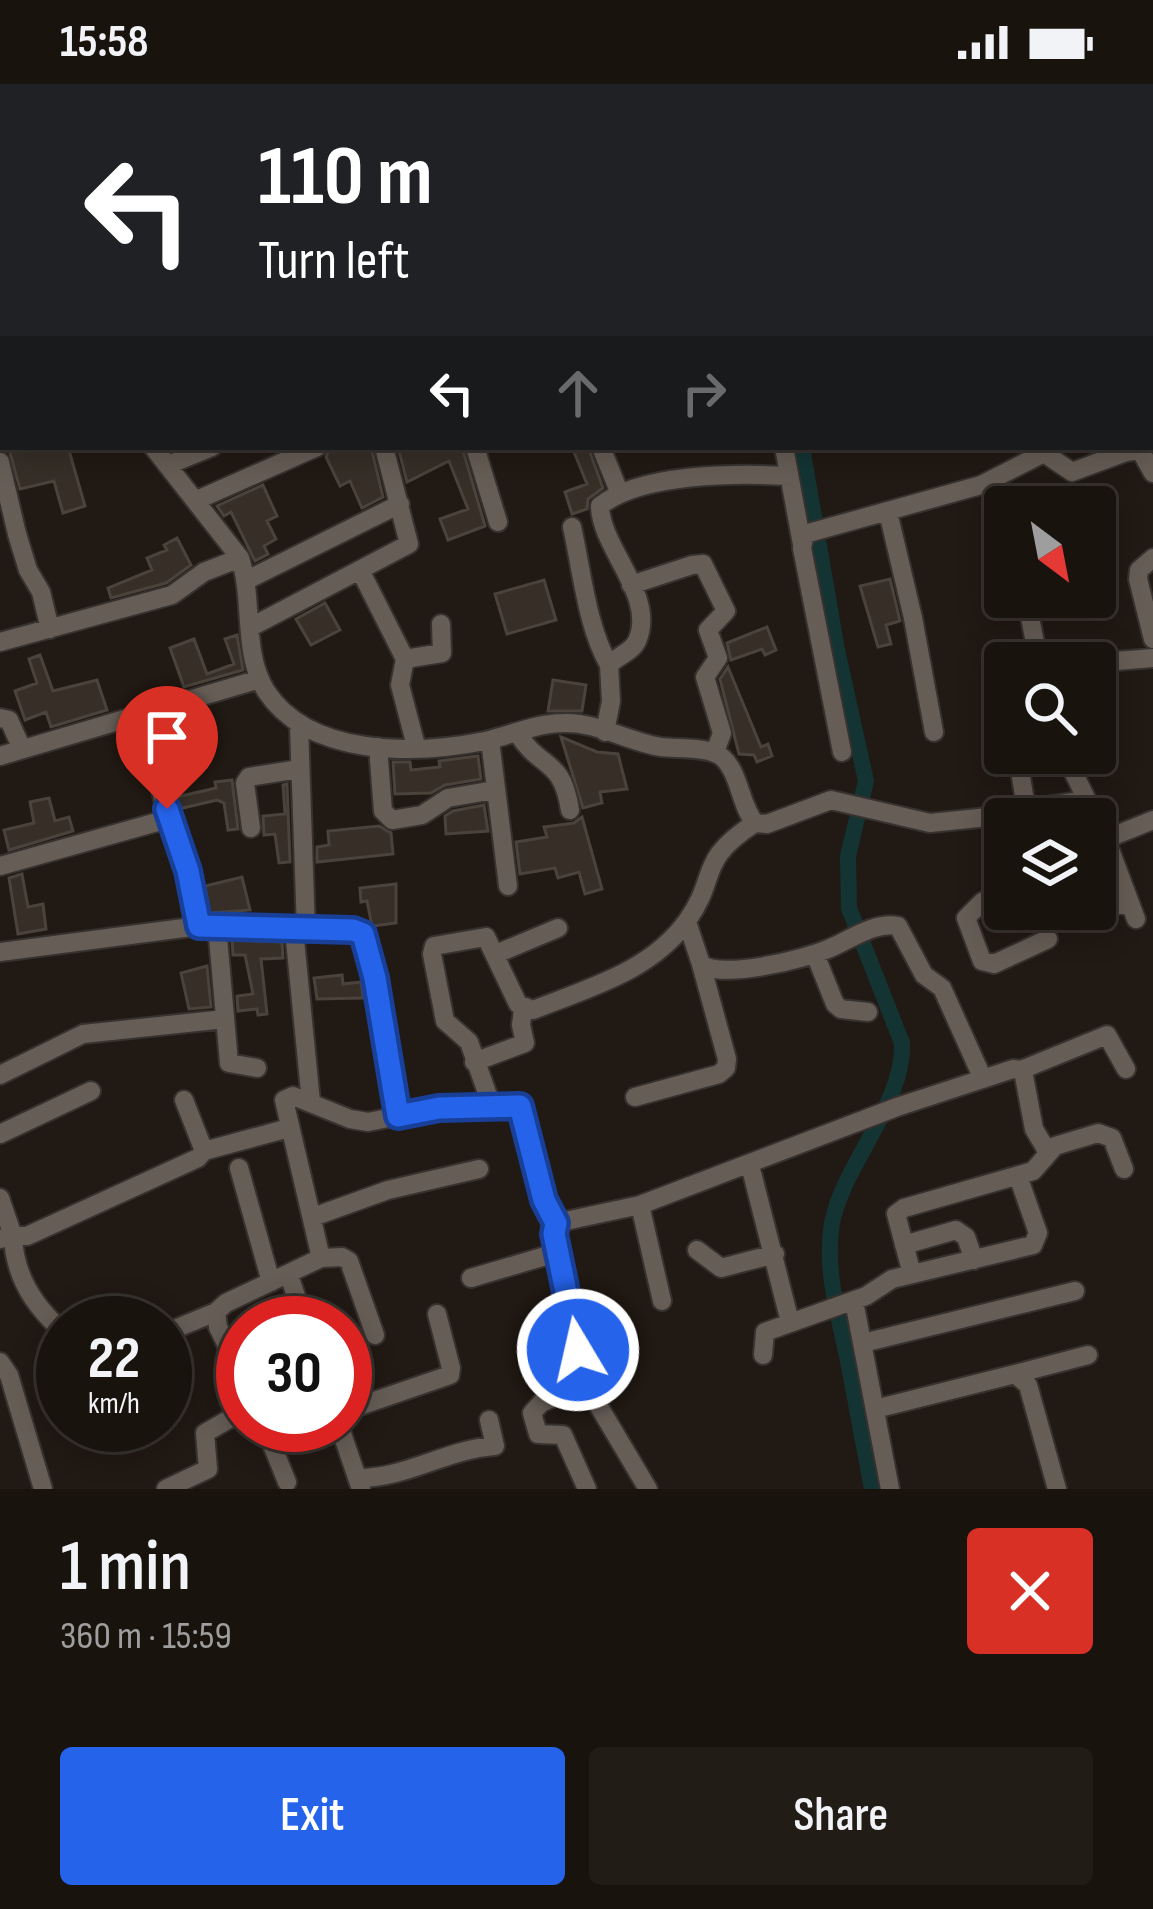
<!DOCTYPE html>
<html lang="en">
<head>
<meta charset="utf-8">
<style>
	:root { --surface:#19130e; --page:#221c17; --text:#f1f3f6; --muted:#9f9e9e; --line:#37322e; --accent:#2563eb }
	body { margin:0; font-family:"Sofia Sans Condensed",sans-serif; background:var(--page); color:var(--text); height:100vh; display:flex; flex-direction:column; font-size:45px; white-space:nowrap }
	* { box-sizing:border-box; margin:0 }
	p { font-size:39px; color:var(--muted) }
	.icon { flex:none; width:66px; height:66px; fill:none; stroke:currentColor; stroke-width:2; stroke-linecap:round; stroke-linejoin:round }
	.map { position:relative; height:1405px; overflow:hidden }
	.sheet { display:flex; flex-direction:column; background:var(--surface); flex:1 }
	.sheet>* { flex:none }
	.top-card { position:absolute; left:0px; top:0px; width:1155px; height:366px; box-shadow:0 6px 30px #0003,0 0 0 3px var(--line); background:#202124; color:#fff; overflow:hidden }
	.needle { width:78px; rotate:148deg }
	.buttons { position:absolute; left:984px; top:402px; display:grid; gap:24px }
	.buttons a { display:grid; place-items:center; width:132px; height:132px; border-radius:12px; background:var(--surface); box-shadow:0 6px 30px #0003,0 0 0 3px var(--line); font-size:60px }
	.speed { position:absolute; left:36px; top:1212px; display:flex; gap:24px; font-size:60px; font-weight:700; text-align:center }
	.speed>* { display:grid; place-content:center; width:156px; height:156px; border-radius:50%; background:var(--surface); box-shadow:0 6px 30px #0003,0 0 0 3px var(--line); line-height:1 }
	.speed small { font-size:30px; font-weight:400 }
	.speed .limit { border:18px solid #d22; background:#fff; color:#111 }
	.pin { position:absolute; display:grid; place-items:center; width:102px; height:102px; color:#fff; margin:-123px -51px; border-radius:50% 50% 50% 0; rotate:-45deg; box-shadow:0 0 12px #0007 }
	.pin .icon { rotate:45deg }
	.me { position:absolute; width:132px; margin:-66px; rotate:351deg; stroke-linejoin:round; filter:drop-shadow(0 0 9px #0008) }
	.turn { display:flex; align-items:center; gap:42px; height:252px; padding:0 60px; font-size:54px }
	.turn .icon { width:156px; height:156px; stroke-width:2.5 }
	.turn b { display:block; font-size:84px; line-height:102px }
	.lanes { display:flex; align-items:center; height:114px; padding:0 60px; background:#0003; justify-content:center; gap:60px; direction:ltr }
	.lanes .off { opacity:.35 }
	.round { display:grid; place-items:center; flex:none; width:126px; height:126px; border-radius:12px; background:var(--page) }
	.head { display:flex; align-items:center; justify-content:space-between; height:204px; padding:0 60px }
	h1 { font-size:72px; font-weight:600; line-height:90px }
	.action { display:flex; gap:24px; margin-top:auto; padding:24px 60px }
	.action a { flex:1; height:138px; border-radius:12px; background:var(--accent); color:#fff; font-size:48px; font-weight:600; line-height:138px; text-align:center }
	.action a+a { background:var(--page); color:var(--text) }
	.status { display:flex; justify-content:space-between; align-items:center; height:84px; padding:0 60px; background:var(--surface); direction:ltr }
	.status svg { height:33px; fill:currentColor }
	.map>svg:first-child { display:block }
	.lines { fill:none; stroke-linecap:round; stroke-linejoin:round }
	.canal { stroke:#143434; stroke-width:16 }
	.building { fill:#362e27; stroke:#4a423b; stroke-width:3 }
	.minor-casing { stroke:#37322f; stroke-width:22 }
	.minor { stroke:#665d56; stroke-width:18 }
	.route-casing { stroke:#184099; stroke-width:30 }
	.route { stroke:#2563eb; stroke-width:21 }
</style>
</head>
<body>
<div class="status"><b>15:58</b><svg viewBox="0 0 49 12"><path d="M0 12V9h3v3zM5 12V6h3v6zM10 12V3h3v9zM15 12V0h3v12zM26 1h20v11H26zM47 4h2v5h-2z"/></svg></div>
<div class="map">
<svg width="1153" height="1405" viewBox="0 0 1153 1405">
	<rect width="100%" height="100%" fill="#211913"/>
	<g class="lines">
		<!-- canal -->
		<path class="canal" d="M688,0L689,3
			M802,363L837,566L866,697L848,772L849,824L902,959C905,1018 843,1081 832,1139C824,1186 839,1232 848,1277C856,1320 864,1362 872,1405"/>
	</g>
	<!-- building -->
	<path class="building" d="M17,363H68L85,422L63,429L54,397L20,405L10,369Z
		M330,363H371L383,413L362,424L350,397L340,402L326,373Z
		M398,363H462L485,442L448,456L440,435L468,425L449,377L407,398Z
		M572,363H588L603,404L588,415L587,425L572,430L565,408L587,400Z
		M263,401L277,432L267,437L276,455L264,462L268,470L255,477L231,428L224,432L217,422Z
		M177,454L191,481L166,499L111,514L108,504L152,486L147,474L167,466L164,461Z
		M890,495L900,537L886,541L891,560L878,563L860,502Z
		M544,496L556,536L507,550L495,510Z
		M325,519L340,546L311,561L296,535Z
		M767,543L776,566L765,571L762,565L731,576L727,559Z
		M237,551L243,586L184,603L170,564L194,555L207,590L234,580L225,555Z
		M40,571L53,607L97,596L107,626L51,643L46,628L25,636L15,607L37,599L29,575Z
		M728,583L761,663L768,660L772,672L757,678L754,671L739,670L720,595Z
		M553,596L586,601L582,627H548Z
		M561,653L597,668L618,670L627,705L600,708L602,719L583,724Z
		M478,672L481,695L445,701L431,709L395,710L393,678H410L411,686L440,683L439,677Z
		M232,696L238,745L228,746L224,719L217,716L179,725L177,713L216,704L215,698Z
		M287,700L290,778L279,779L275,750L264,751L263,732L285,730L283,701Z
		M49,714L55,737L69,733L73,747L9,766L4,746L34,739L30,718Z
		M484,721L488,747L446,750L445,732L453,727Z
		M582,733L602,805L585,810L579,788L558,794L555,784L520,790L516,758L547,753L544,743L574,739Z
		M379,742L391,749L393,770L317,778V763L329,761L328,747Z
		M22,790L28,823L43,820L46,845L18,850L9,794Z
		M242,793L250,826L210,829L205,802Z
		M396,800V839L372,842L367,817L361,818L360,804Z
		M232,856L282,858L283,874L261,875L267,930L258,931L257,925L238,927L237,912L253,910L245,871H233Z
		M207,882L211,923L189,925L181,889Z
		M342,891L343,900L361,898L363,914L317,915L314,894Z"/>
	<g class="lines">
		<defs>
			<path id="minor" d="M64,0L66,3
				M241,0L242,3
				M662,0L663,3
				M771,0L772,3
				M938,0L939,3
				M1148,0L1150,3
				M1104,3L1107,0
				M0,39L3,40
				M1152,108L1153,110
				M0,132L3,130
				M0,220L3,219
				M0,359L3,358
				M1152,360H1153
				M153,363L240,474C254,516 242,569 266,607C309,673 415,671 485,657C511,651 537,639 564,639C597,638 629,658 661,663C678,665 711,662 723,674C740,690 740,721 755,739L767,740L831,716L930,739L1008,731L1020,726L1025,717L1017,669
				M475,363L498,438
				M601,363L620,410
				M784,363L802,460
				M1035,363L1072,388L1126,368L1140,366L1153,389
				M0,378L17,450L28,486L41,508L50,545
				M168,381L212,363
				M197,416L317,363
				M888,428L913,534L934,648
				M572,443C582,487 587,543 609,581
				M1153,474L1139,486L1138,495L1153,555
				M360,486L405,575L400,601L416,662
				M247,496L400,420
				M631,501L692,481L703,480L726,527L708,546L718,574L705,593L722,649L715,668
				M1026,513L1039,579
				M251,543L409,460L384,363
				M0,558L172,511L204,488L240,474
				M405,575L442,569L441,540
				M1092,579L1153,574
				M0,634L9,636L22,665
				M299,642L306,846
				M517,648C539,686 562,672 570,726
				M605,648L611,617L609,581C617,572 632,568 637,557C657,512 601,465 600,422C640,389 738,389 788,392
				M490,656L508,802
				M378,663L383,727L392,736L422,731L448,714L494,706
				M842,668L802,464L805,450L981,401L1042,370
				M1064,669L1106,755L1136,835
				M0,672L260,595
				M1020,726L1087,716
				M168,735L184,770L199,842
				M251,744L245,699L249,693L299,685
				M1106,755L1153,736
				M0,782L168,735L142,630
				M1005,806L982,818L966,834L982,877L994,880L1048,855
				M1095,825L1130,819
				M687,838L701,880C722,896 804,875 828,865C850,856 875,837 898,842L924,891L942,904L983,995
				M217,842L229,979L257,984
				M294,846L311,1018
				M0,868L199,842L353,846L363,851L368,862L398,1032
				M496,870L558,844
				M815,870L835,920L841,925L868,928
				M474,978L525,959L521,941L523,925
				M1021,986L1107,951L1126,985
				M0,991L83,950L225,935
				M635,1013L719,990L726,984L727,975L701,880
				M491,1020L469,958L445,937L432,870L434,862L486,853L518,920L533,926C588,904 650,888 687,837C719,792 696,777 755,739
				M0,1050L91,1007
				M204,1067L289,1044
				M750,1081L790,1238
				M239,1084L271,1198
				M0,1114L13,1152H27L198,1074L204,1067L184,1016
				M640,1121L662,1217
				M313,1133L388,1106L479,1085
				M0,1155L13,1152C14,1188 31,1218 58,1243
				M904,1161L956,1146L966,1153L974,1176
				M697,1166L721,1184L775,1170
				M321,1174L342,1173L349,1177L375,1251
				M912,1190L896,1130L904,1124L1033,1087L1055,1062L1098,1049L1112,1054L1124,1085
				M289,1191L305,1239
				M471,1194L559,1168
				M854,1217L890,1405
				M165,1249L216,1228
				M863,1259L1075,1207
				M763,1271L765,1248L866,1212L892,1195L1033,1161L1038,1149L1018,1092
				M0,1278L9,1291L43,1405
				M1015,1290L1088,1271
				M582,1294L648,1405
				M243,1295L218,1243L216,1228L226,1219L321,1174L284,1016L293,1012L350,1035L368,1038L439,1024L520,1022L545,1116L556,1139
				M875,1325L1015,1290L1028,1301L1057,1405
				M345,1327L450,1291L451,1284L437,1230
				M155,1341L156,1344
				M264,1341L287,1398
				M339,1341L361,1405
				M357,1394C405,1395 447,1365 495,1362L489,1336
				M166,1405L208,1385L205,1349L243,1327
				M587,1405L563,1351L538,1350L532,1329L541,1319L582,1300L572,1223L554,1149L556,1139L640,1121L897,1023L1013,985L1021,986L1024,992L1034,1045L1047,1067"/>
		</defs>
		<!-- minor casing -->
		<use href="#minor" class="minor-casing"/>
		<!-- minor -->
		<use href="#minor" class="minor"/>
	</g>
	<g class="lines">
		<defs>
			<path id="route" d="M167,725L188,787L199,842L353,846L363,850L375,894L398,1032L439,1024L520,1022L544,1116L556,1139L554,1150L578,1266"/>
		</defs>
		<!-- route casing -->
		<use href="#route" class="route-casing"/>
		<!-- route -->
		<use href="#route" class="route"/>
	</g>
</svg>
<div class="buttons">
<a><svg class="needle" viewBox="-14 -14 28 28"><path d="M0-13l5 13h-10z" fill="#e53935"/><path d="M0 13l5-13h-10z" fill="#9f9e9e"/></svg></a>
<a><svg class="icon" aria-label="search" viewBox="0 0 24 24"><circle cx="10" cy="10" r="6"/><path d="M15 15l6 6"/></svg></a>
<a><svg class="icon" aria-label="layers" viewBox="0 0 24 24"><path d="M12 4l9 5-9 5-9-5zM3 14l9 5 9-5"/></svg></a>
</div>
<div class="speed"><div>22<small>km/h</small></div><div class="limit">30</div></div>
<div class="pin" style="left:167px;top:725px;background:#d93025"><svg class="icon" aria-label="arrive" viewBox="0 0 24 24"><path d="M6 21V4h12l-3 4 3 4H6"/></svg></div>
<svg class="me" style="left:578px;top:1266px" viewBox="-20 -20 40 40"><circle r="17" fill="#2563eb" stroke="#fff" stroke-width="3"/><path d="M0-11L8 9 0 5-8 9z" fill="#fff"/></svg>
<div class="top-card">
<div class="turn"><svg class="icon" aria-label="left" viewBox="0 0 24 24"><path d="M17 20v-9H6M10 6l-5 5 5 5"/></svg><div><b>110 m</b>Turn left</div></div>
<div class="lanes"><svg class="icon" aria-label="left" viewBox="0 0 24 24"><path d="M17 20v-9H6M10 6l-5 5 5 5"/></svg><svg class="icon off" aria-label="ahead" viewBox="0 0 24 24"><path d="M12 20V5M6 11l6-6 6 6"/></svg><svg class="icon off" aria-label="right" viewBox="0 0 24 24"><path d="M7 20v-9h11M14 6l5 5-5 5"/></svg></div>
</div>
</div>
<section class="sheet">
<div class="head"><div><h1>1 min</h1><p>360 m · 15:59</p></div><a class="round" style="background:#d93025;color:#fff"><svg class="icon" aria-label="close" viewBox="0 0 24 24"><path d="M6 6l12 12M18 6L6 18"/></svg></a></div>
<div class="action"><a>Exit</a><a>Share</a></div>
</section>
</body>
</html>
